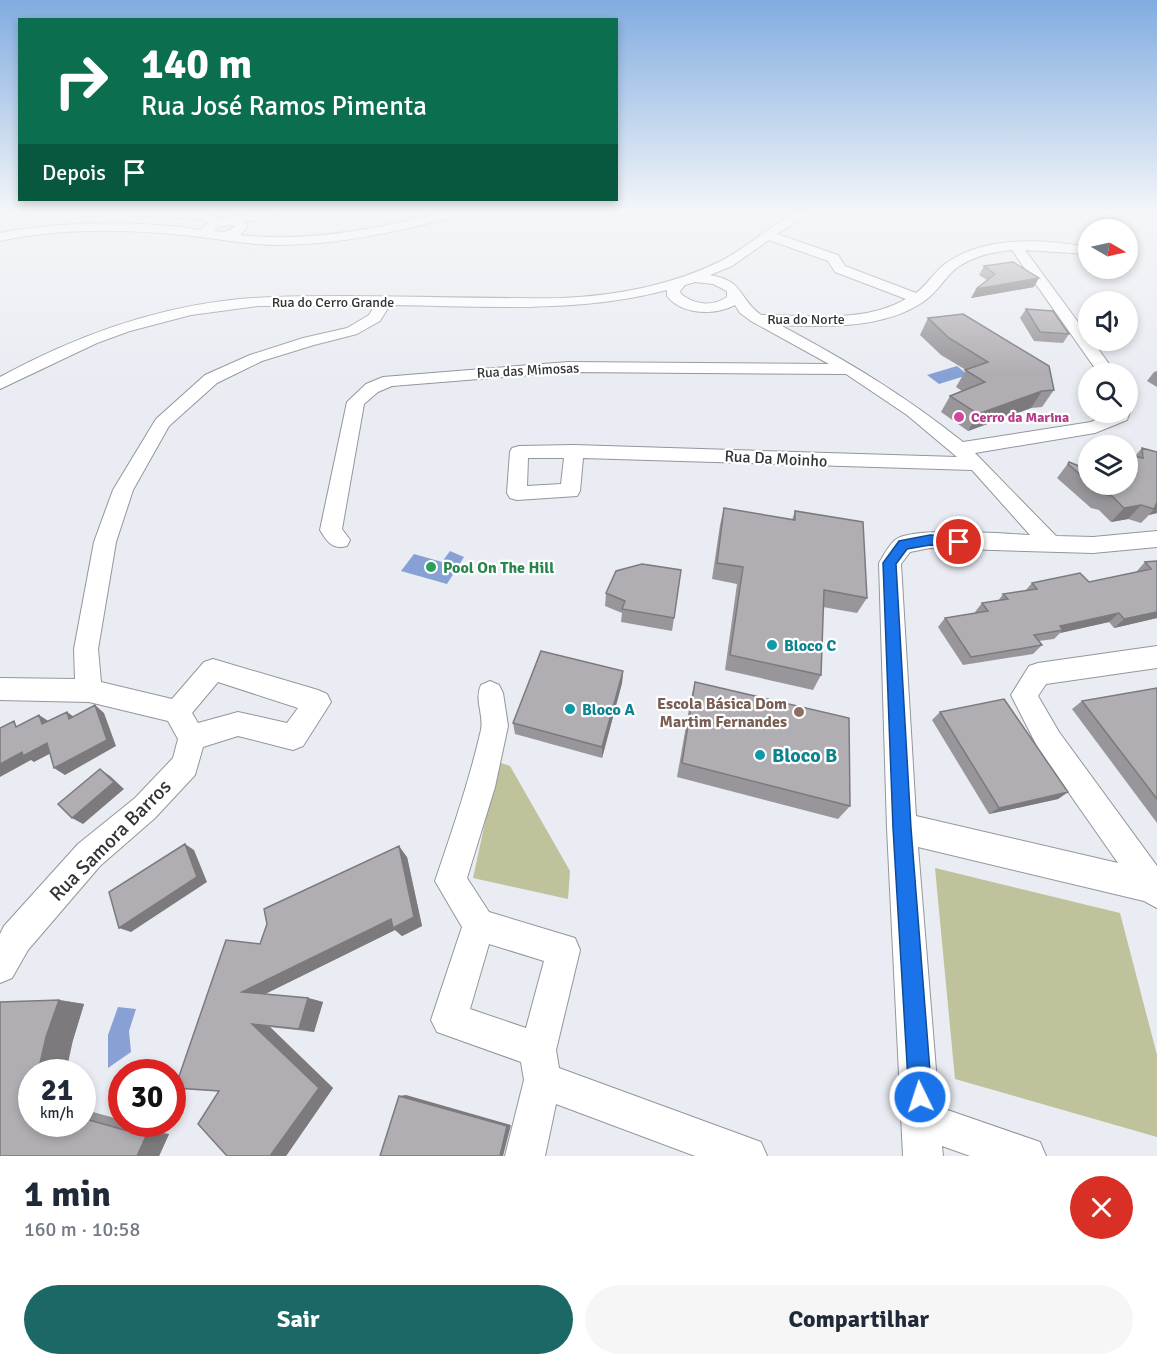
<!DOCTYPE html>
<html lang="pt">
<head>
<meta charset="utf-8">
<style>
	:root { --surface:#fff; --page:#f6f6f7; --text:#1f2937; --muted:#747a83; --accent:#1b6867 }
	body { margin:0; font-family:Signika,sans-serif; background:var(--page); color:var(--text); height:100vh; display:flex; flex-direction:column; font-size:22px; white-space:nowrap }
	* { box-sizing:border-box; margin:0 }
	p { font-size:20px; color:var(--muted) }
	.icon { flex:none; width:33px; height:33px; fill:none; stroke:currentColor; stroke-width:2; stroke-linecap:round; stroke-linejoin:round }
	.map { position:relative; height:1156px; overflow:hidden }
	.drawer { display:flex; flex-direction:column; background:var(--surface); flex:1 }
	.drawer>* { flex:none }
	.hud { position:absolute; left:18px; top:18px; width:600px; height:183px; border-radius:0px; box-shadow:0 3px 9px #0003; background:#0b6e4f; color:#fff; overflow:hidden }
	.needle { width:39px; rotate:99deg }
	.tools { position:absolute; left:1078px; top:219px; display:grid; gap:12px }
	.tools a { display:grid; place-items:center; width:60px; height:60px; border-radius:50%; background:var(--surface); box-shadow:0 3px 9px #0003; font-size:30px }
	.speed { position:absolute; left:18px; top:1059px; display:flex; gap:12px; font-size:30px; font-weight:700; text-align:center }
	.speed>* { display:grid; place-content:center; width:78px; height:78px; border-radius:50%; background:var(--surface); box-shadow:0 3px 9px #0003; line-height:1 }
	.speed small { font-size:15px; font-weight:400 }
	.speed .limit { border:9px solid #d22; background:#fff; color:#111 }
	.pin { position:absolute; display:grid; place-items:center; width:51px; height:51px; color:#fff; margin:-26px; border:3px solid #fff; border-radius:50%; box-shadow:0 2px 6px #0007 }
	.me { position:absolute; width:66px; margin:-33px; rotate:356deg; stroke-linejoin:round; filter:drop-shadow(0 0 4px #0008) }
	.turn { display:flex; align-items:center; gap:21px; height:126px; padding:0 24px; font-size:27px }
	.turn .icon { width:78px; height:78px; stroke-width:2.5 }
	.turn b { display:block; font-size:42px; line-height:51px }
	.then { display:flex; align-items:center; height:57px; padding:0 24px; background:#0003; gap:12px; font-size:22px }
	.round { display:grid; place-items:center; flex:none; width:63px; height:63px; border-radius:32px; background:var(--page) }
	.headline { display:flex; align-items:center; justify-content:space-between; height:102px; padding:0 24px }
	h1 { font-size:36px; font-weight:700; line-height:45px }
	.primary-button { display:flex; gap:12px; margin-top:auto; padding:12px 24px }
	.primary-button a { flex:1; height:69px; border-radius:36px; background:var(--accent); color:#fff; font-size:24px; font-weight:700; line-height:69px; text-align:center }
	.primary-button a+a { background:var(--page); color:var(--text) }
	.map>svg:first-child { display:block }
	.green { fill:#bfc29a }
	.water { fill:#87a1d5 }
	.lines { fill:none; stroke-linecap:round; stroke-linejoin:round }
	.minor-casing { stroke:#93969c; stroke-width:2 }
	.minor { fill:#fff; fill-rule:evenodd }
	.wall { fill:#98969a }
	.shaded-wall { fill:#7c7a7d }
	.building { fill:#b1aeb3; stroke:#7c7a7d; stroke-width:1.5 }
	.route { fill:#1a73e8; stroke:#114b97; stroke-width:1.5 }
	.hotel-dot { fill:#d1479c; stroke:#fff; stroke-width:2 }
	.leisure-dot { fill:#2e9e5b; stroke:#fff; stroke-width:2 }
	.culture-dot { fill:#0f9aa8; stroke:#fff; stroke-width:2 }
	.education-dot { fill:#8d6e63; stroke:#fff; stroke-width:2 }
	.labels { text-anchor:middle; stroke-width:4.5; stroke-linejoin:round; paint-order:stroke }
	.far-street-label { font-size:14px; fill:#323336; stroke:#fff }
	.far-hotel-label { font-size:14px; font-weight:bold; fill:#b23c85; stroke:#fff; text-anchor:start }
	.street-label { font-size:16px; fill:#323336; stroke:#fff }
	.leisure-label { font-size:16px; font-weight:bold; fill:#27864d; stroke:#fff; text-anchor:start }
	.culture-label { font-size:16px; font-weight:bold; fill:#0d838f; stroke:#fff; text-anchor:start }
	.education-label { font-size:16px; font-weight:bold; fill:#785e54; stroke:#fff; text-anchor:end }
	.near-culture-label { font-size:20px; font-weight:bold; fill:#0d838f; stroke:#fff; text-anchor:start }
	.near-street-label { font-size:20px; fill:#323336; stroke:#fff }
</style>
</head>
<body>
<div class="map">
<svg width="1157" height="1156" viewBox="0 0 1157 1156">
	<rect width="100%" height="100%" fill="#e9ecf2"/>
	<!-- green -->
	<path class="green" d="M498,762L510,766L570,871L568,899L473,878Z
		M935,868L1120,913L1157,1055V1137L955,1079Z"/>
	<!-- water -->
	<path class="water" d="M957,366L968,375L939,384L927,375Z
		M450,551L464,557L447,584L401,571L414,554L442,562Z
		M118,1007L136,1009L129,1031L131,1052L108,1068V1035Z"/>
	<g class="lines">
		<defs>
			<path id="minor" d="M133,212H203L221,219L260,212H280L278,215L244,222L248,226L240,235C291,241 343,234 392,224C416,219 441,210 465,212L463,215C403,230 341,245 278,245C246,245 215,238 183,235C123,229 59,228 0,241V233C57,221 143,220 201,230L209,222L200,219L139,216ZM231,225L235,227L225,232L214,231L218,227Z
				M798,212H813L777,234L838,255L845,266L916,293C927,285 934,272 945,264C984,235 1044,239 1089,247L1087,254L1025,250L1089,337V340H1092L1116,374H1099L1012,250C991,252 968,257 952,272C942,282 935,294 923,302C883,329 826,327 780,325C847,361 903,394 963,442L1091,422L1112,412H1128V409L1130,412L1127,420L1095,433L975,453L1056,536L1093,537L1157,531V547L1093,553L930,548L910,552L901,564L916,816L1118,863L1039,750L1011,695L1029,666L1038,663L1157,646V668L1046,684L1038,696L1059,732L1157,866V908L1144,901L918,847L939,1107L1040,1142L1046,1156H970L942,1146L943,1156H903L887,828L879,563C883,556 889,545 895,540C913,526 1005,534 1030,535L972,470L583,458L580,491L577,496L517,500L510,498L507,493L510,452L512,448L519,446L574,445L957,457L907,415L846,374L568,372L392,386L378,392L364,404L342,529L350,540L347,546C333,550 327,542 320,530L347,402L366,384L383,377L568,362L829,364L751,321L740,313L735,305C714,316 682,315 667,296V290C576,314 482,306 390,305L380,321L357,334L314,345L262,361L217,383L169,426L133,490L116,542L98,649L101,682L172,699L204,662L213,659L318,690L327,694L331,702L303,746L293,750L238,736L203,747L195,775L155,818L100,866L28,950L12,978L0,983V934L4,926L78,844L135,798L173,758L178,739L168,721L89,702L0,700V678L75,679L74,649L94,542L113,490L156,419L205,375L250,355L303,338L347,328L369,315L375,305L258,306L191,315L130,331L97,343L0,389V377C70,339 144,311 223,301C262,296 302,296 342,296C415,296 488,299 561,298C616,296 672,285 721,261C748,247 770,225 798,212ZM769,240L828,261L835,272L906,299C861,324 810,315 761,315C737,297 745,281 710,275L732,266ZM695,282L713,284L727,291V297C712,307 695,305 681,294L680,291L685,285ZM528,458H564L561,484L527,486ZM218,682L298,708L287,723L238,712L198,723L192,713Z
				M490,681L499,685L503,693L508,726L495,787L467,878L489,912L575,938L580,950L556,1050L559,1068L761,1142L767,1156H695L556,1104L545,1156H505L524,1080L521,1062L437,1032L431,1020L462,927L435,881C452,831 469,782 481,730C484,714 474,700 481,685ZM489,944L544,961L526,1028L470,1009Z"/>
		</defs>
		<!-- minor casing -->
		<use href="#minor" class="minor-casing"/>
		<!-- minor -->
		<use href="#minor" class="minor"/>
	</g>
	<!-- wall -->
	<path class="wall" d="M984,266L1034,287L971,298L987,280L979,275Z
		M1026,309L1069,334L1063,343L1034,341L1020,318Z
		M928,318L1054,390L1042,407L1031,408L968,431L941,412L950,396L962,391L956,387L966,370L941,355L920,335Z
		M1157,371V387L1147,381L1154,372Z
		M1142,448L1157,513L1149,515L1141,523L1128,519L1111,522L1099,510L1091,508L1057,478L1069,462L1089,470V484H1128V461L1132,456H1135Z
		M724,508L792,520L795,511L867,598L857,613L823,607L821,675L813,690L725,670L737,584L712,579L720,525Z
		M1157,561V618L1114,628L1109,622L1060,633L1054,639L1039,641L1042,645L1033,654L963,665L938,627L945,618L975,613V612L982,603L998,601L1003,594L1025,591L1032,583L1089,582L1136,572L1145,562Z
		M606,593L674,618L672,631L621,622L622,613L605,606Z
		M623,671L622,683L602,758L515,734L513,723Z
		M695,682L850,806L838,819L677,777L691,698Z
		M1157,688V823L1072,709L1082,701Z
		M940,712L1068,792L1058,799L989,814L932,720Z
		M407,857L422,926L402,936L395,930L265,994L308,998L323,1002L314,1032L270,1027L333,1088L286,1156H227L219,1091L260,944L267,924Z
		M59,1000L84,1004L73,1040L32,1124H82V1109L122,1120V1124H133L169,1134L159,1156H0Z"/>
	<!-- shaded-wall -->
	<path class="shaded-wall" d="M1039,278L1034,287L971,298L976,289Z
		M1042,391L1031,408L968,431L978,414Z
		M1157,502V513L1149,515L1154,509Z
		M1141,505L1128,519L1111,522L1124,508Z
		M1157,612V618L1114,628L1124,619Z
		M1119,613L1109,622L1060,633L1063,630L1060,626Z
		M623,671L622,683L602,758V747Z
		M95,705L104,713L116,746L65,775L54,768Z
		M67,712L77,719H69Z
		M39,715L50,722L42,724Z
		M47,743L57,750L34,762L31,760L0,777V764L22,752Z
		M100,769L110,776L124,789L83,824L72,818Z
		M1068,792L1058,799L989,814L999,808Z
		M185,844L194,850L207,882L131,932L119,928Z
		M399,846L407,857L422,926L402,936L395,930L259,997L242,992Z
		M308,998L323,1002L314,1032L299,1029Z
		M59,1000L84,1004L73,1040L66,1072H38L46,1037Z
		M252,1024L270,1027L333,1088L286,1156H270Z
		M406,1095L511,1125L503,1156H500L399,1096Z
		M169,1134L159,1156H137L146,1136Z"/>
	<!-- building -->
	<path class="building" d="M1013,262L1039,278L976,289L995,274L984,266Z
		M1026,309L1053,311L1069,334L1040,332Z
		M963,314L1049,366L1054,390L1042,391L978,414L950,396L985,382L965,370L988,362L949,338L928,318Z
		M1142,448L1157,452V502L1154,509L1141,505L1124,508L1112,496L1103,494L1092,484H1128V473L1134,472L1132,456L1143,458Z
		M1069,462L1089,470V482L1068,464Z
		M724,508L795,520V511L863,522L867,598L824,590L821,675L730,655L743,567L717,563Z
		M1157,561V612L1124,619L1119,613L1060,626L1063,630L1034,635L1042,645L971,657L945,618L988,611L982,603L1008,599L1003,594L1037,589L1032,583L1080,573L1089,582L1151,569L1145,562Z
		M642,564L681,570L674,618L622,609L625,601L606,593L616,571Z
		M541,651L623,671L602,747L513,723Z
		M695,682L849,718L850,806L682,763Z
		M1157,688V799L1082,701Z
		M1004,699L1068,792L999,808L940,712Z
		M95,705L107,740L54,768L47,743L23,756L22,752L0,764V728L14,721L16,727L39,715L42,724L67,712L69,719Z
		M100,769L114,782L72,818L58,804Z
		M185,844L197,877L119,928L109,892Z
		M399,846L414,917L393,928L391,919L242,992L308,998L299,1029L252,1024L319,1088L270,1156H227L198,1124L219,1091L175,1088L226,940L260,944L267,924L264,909Z
		M59,1000L46,1037L38,1072H32V1124H82V1118L146,1136L137,1156H0V1002Z
		M399,1096L507,1126L500,1156H380Z"/>
	<!-- sky -->
	<linearGradient id="sky" x2="0" y2="1"><stop stop-color="#81ace0"/><stop offset="0.57" stop-color="#f5f6f9"/><stop offset="1" stop-color="#f5f6f9" stop-opacity="0"/></linearGradient>
	<rect width="1157" height="373" fill="url(#sky)"/>
	<!-- route -->
	<path class="route" d="M930,535L959,537L965,542L959,547L930,545L907,549L896,564L911,828L932,1097L928,1105L920,1109L912,1105L909,1097L893,828L883,563L899,541Z"/>
	<!-- markers -->
	<circle class="hotel-dot" cx="959" cy="417" r="6"/>
	<circle class="leisure-dot" cx="431" cy="567" r="6"/>
	<g class="culture-dot">
		<circle cx="772" cy="645" r="6"/>
		<circle cx="570" cy="709" r="6"/>
		<circle cx="760" cy="755" r="6"/>
	</g>
	<circle class="education-dot" cx="799" cy="712" r="6"/>
	<g class="labels">
		<!-- far-street labels -->
		<g class="far-street-label">
			<text x="333" y="307">Rua do Cerro Grande</text>
			<text x="806" y="324">Rua do Norte</text>
			<text transform="translate(528 370) rotate(-3)" y="5">Rua das Mimosas</text>
		</g>
		<!-- far-hotel labels -->
		<g class="far-hotel-label">
			<text x="971" y="422">Cerro da Marina</text>
		</g>
		<!-- street labels -->
		<g class="street-label">
			<text transform="translate(776 458) rotate(3)" y="6">Rua Da Moinho</text>
		</g>
		<!-- leisure labels -->
		<g class="leisure-label">
			<text x="443" y="573">Pool On The Hill</text>
		</g>
		<!-- culture labels -->
		<g class="culture-label">
			<text x="784" y="651">Bloco C</text>
			<text x="582" y="715">Bloco A</text>
		</g>
		<!-- education labels -->
		<g class="education-label">
			<text x="787" y="709">Escola Básica Dom<tspan x="787" dy="18">Martim Fernandes</tspan></text>
		</g>
		<!-- near-culture labels -->
		<g class="near-culture-label">
			<text x="772" y="762">Bloco B</text>
		</g>
		<!-- near-street labels -->
		<g class="near-street-label">
			<text transform="translate(110 840) rotate(-45)" y="7">Rua Samora Barros</text>
		</g>
	</g>
</svg>
<div class="tools">
<a><svg class="needle" viewBox="-14 -14 28 28"><path d="M0-13l5 13h-10z" fill="#e53935"/><path d="M0 13l5-13h-10z" fill="#747a83"/></svg></a>
<a><svg class="icon" aria-label="sound" viewBox="0 0 24 24"><path d="M4 9h4l5-4v14l-5-4H4zM17 9q2 3 0 6"/></svg></a>
<a><svg class="icon" aria-label="search" viewBox="0 0 24 24"><circle cx="10" cy="10" r="6"/><path d="M15 15l6 6"/></svg></a>
<a><svg class="icon" aria-label="layers" viewBox="0 0 24 24"><path d="M12 4l9 5-9 5-9-5zM3 14l9 5 9-5"/></svg></a>
</div>
<div class="speed"><div>21<small>km/h</small></div><div class="limit">30</div></div>
<div class="pin" style="left:959px;top:542px;background:#d93025"><svg class="icon" aria-label="arrive" viewBox="0 0 24 24"><path d="M6 21V4h12l-3 4 3 4H6"/></svg></div>
<svg class="me" style="left:920px;top:1097px" viewBox="-20 -20 40 40"><circle r="17" fill="#1a73e8" stroke="#fff" stroke-width="3"/><path d="M0-11L8 9 0 5-8 9z" fill="#fff"/></svg>
<div class="hud">
<div class="turn"><svg class="icon" aria-label="right" viewBox="0 0 24 24"><path d="M7 20v-9h11M14 6l5 5-5 5"/></svg><div><b>140 m</b>Rua José Ramos Pimenta</div></div>
<div class="then">Depois<svg class="icon" aria-label="arrive" viewBox="0 0 24 24"><path d="M6 21V4h12l-3 4 3 4H6"/></svg></div>
</div>
</div>
<section class="drawer">
<div class="headline"><div><h1>1 min</h1><p>160 m · 10:58</p></div><a class="round" style="background:#d93025;color:#fff"><svg class="icon" aria-label="close" viewBox="0 0 24 24"><path d="M6 6l12 12M18 6L6 18"/></svg></a></div>
<div class="primary-button"><a>Sair</a><a>Compartilhar</a></div>
</section>
</body>
</html>
